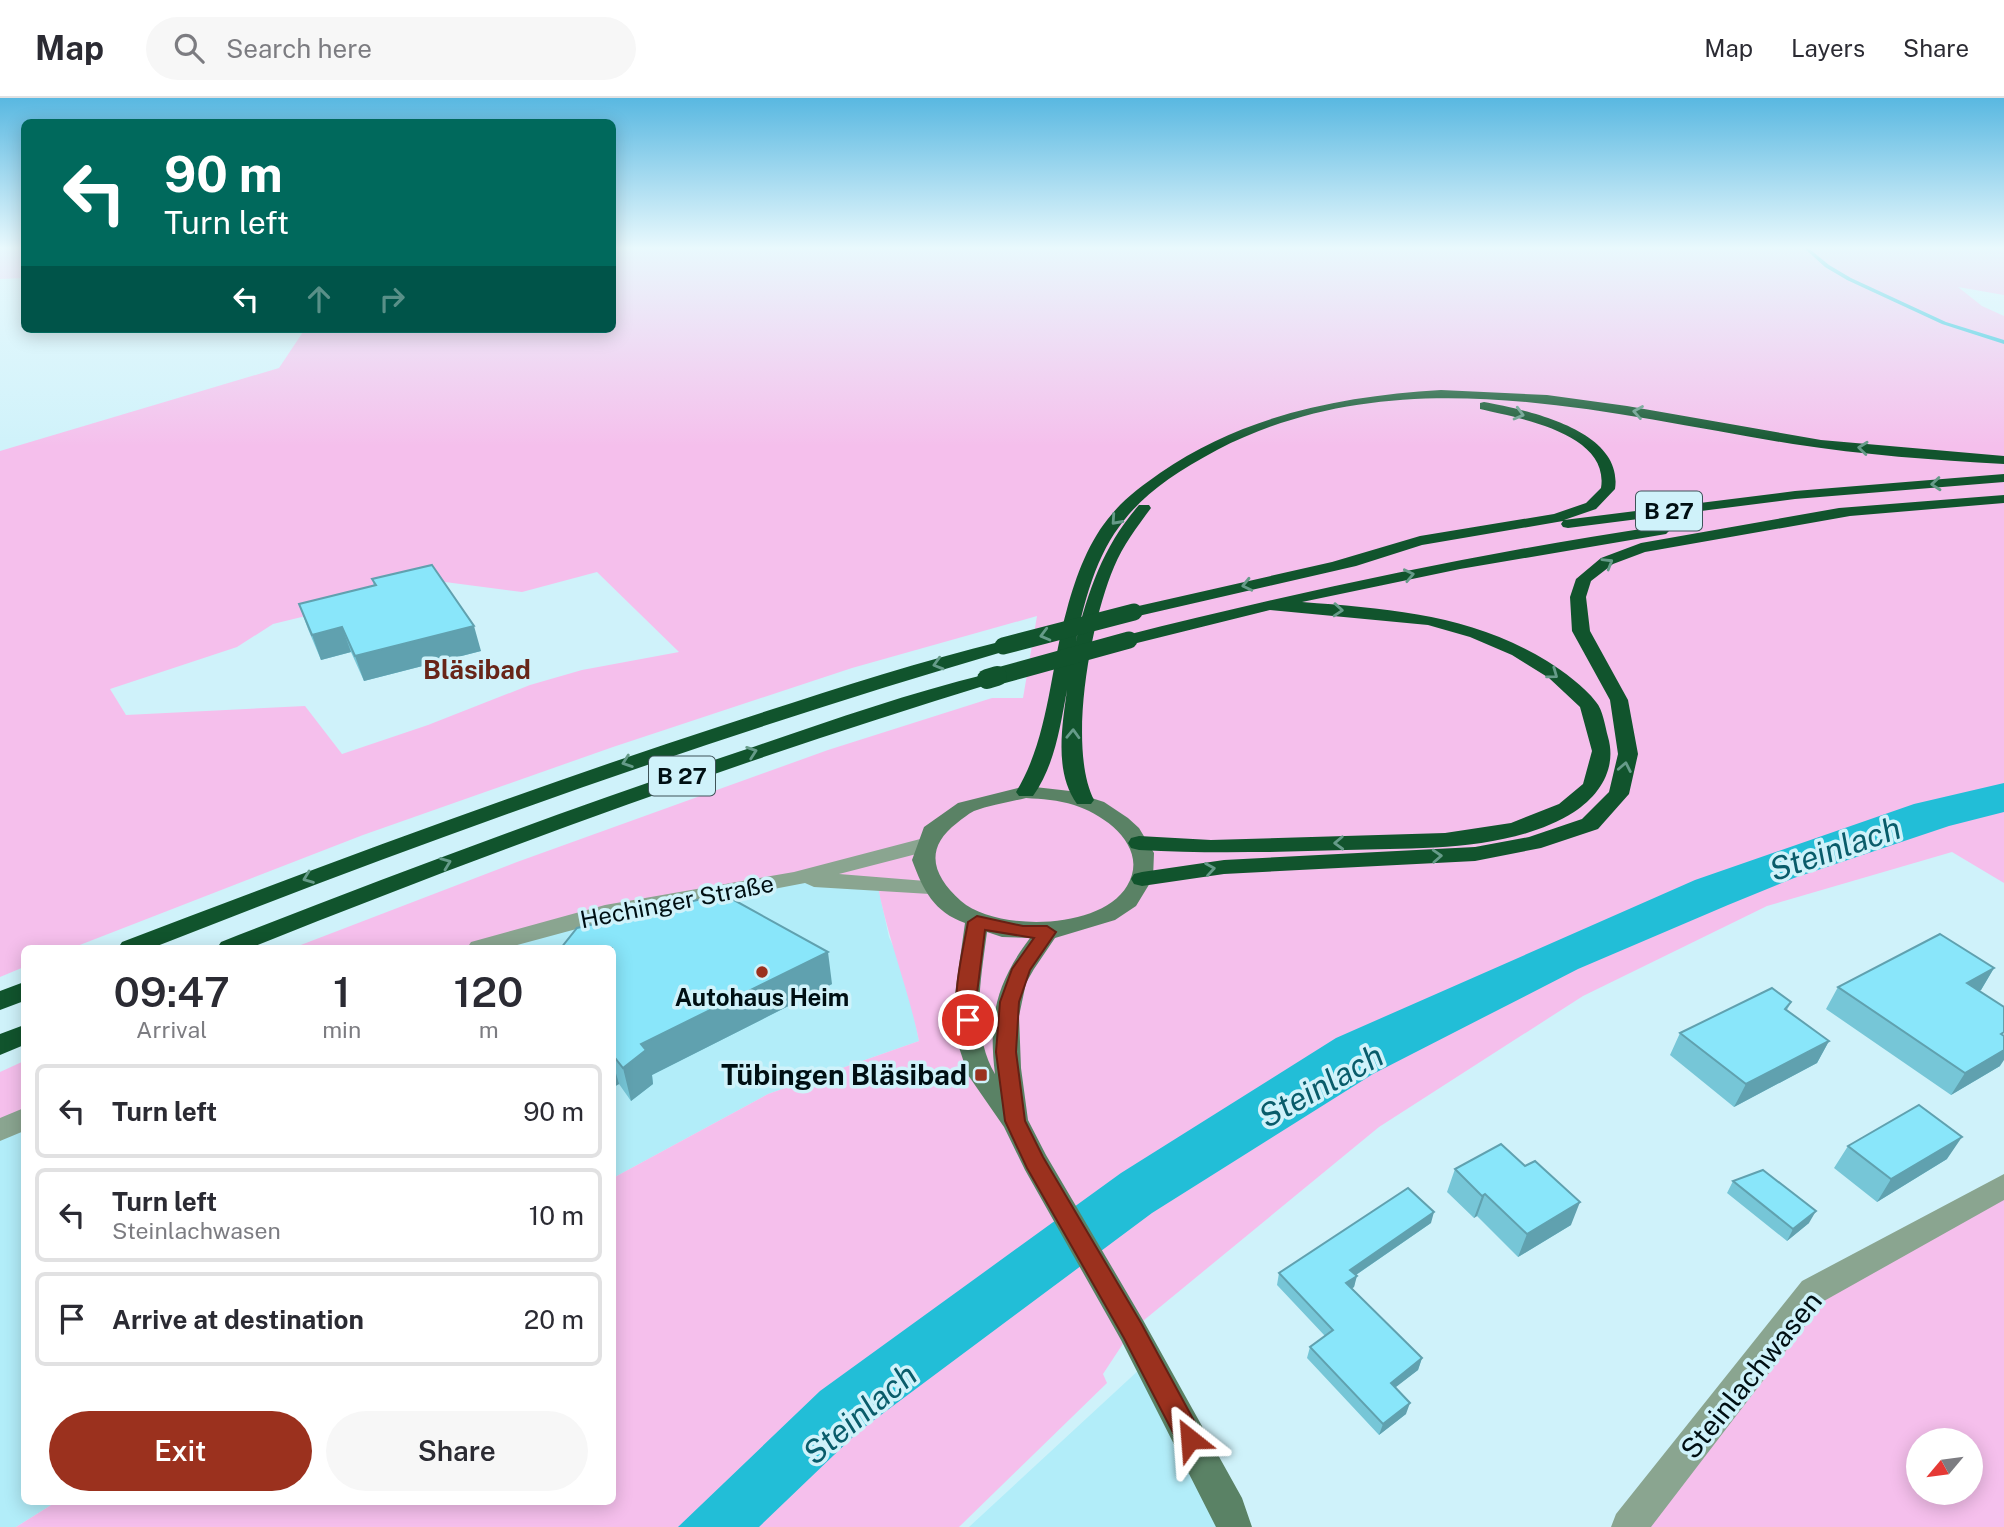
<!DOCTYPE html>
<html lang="en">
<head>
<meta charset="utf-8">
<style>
	:root { --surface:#fff; --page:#f7f7f7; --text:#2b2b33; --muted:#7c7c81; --line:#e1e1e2; --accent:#9b311e }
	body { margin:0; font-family:"Public Sans",sans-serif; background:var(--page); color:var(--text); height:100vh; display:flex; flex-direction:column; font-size:26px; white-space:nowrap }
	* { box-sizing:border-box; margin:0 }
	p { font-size:23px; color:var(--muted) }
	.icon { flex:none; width:38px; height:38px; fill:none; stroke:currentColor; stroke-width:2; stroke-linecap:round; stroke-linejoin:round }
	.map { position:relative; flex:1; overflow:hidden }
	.drawer { position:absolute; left:21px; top:847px; width:595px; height:560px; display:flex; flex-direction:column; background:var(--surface); border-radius:10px; box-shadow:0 4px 18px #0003 }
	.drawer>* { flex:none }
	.top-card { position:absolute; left:21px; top:21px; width:595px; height:214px; border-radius:10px; box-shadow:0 4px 18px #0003; background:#00695c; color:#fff; overflow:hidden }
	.needle { width:46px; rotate:241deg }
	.fabs { position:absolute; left:1906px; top:1330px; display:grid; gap:14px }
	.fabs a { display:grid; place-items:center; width:77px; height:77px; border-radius:50%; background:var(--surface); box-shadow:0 4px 18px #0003; font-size:35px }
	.pin { position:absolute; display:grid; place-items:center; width:60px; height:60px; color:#fff; margin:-30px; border:4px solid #fff; border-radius:50%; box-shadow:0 2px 7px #0007 }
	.me { position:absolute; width:77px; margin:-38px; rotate:332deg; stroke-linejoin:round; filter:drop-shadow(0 0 5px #0008) }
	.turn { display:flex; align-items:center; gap:24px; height:147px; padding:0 28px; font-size:32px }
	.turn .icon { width:91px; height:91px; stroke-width:2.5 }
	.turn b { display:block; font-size:49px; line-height:60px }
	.lanes { display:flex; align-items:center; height:66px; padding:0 28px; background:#0003; justify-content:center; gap:35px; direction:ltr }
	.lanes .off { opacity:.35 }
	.eta { display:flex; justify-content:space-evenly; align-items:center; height:119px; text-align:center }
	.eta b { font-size:42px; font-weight:600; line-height:49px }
	.primary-button { display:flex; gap:14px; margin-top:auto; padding:14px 28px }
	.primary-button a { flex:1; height:80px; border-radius:42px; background:var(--accent); color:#fff; font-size:28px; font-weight:600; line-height:80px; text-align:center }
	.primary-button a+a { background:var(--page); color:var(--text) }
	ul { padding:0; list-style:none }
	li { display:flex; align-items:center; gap:21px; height:94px; margin:0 14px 10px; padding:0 14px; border:4px solid var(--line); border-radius:10px }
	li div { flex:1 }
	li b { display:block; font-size:26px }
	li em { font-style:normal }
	header { display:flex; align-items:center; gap:42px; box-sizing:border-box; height:98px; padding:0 35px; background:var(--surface); border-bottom:2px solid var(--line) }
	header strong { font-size:33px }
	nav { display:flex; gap:38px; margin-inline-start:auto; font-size:24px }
	.search { width:490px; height:63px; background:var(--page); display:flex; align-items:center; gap:18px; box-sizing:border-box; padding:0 24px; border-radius:38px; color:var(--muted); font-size:26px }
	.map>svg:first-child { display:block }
	.built { fill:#b2edf9 }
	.green { fill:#f5bfec; fill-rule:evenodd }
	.water { fill:#22bed7 }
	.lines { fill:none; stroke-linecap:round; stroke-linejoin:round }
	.stream { fill:#22bed7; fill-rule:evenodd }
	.street { fill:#8aa590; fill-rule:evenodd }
	.secondary { fill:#5a8265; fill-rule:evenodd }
	.highway { fill:#11542d; fill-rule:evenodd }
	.highway-bridge-far1 { stroke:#11542d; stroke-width:17 }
	.highway-bridge { stroke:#11542d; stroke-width:20 }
	.wall { fill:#76c6d7 }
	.shaded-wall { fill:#60a1af }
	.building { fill:#89e6fa; stroke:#60a1af; stroke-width:2 }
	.oneway { stroke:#669b89 }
	.route { fill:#9b311e; stroke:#652014; stroke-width:2 }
	.poi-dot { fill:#9b311e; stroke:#cff2fa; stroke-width:2.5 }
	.labels { text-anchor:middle; stroke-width:7; stroke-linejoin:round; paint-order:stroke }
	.shield { fill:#cff2fa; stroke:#3e5358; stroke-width:2 }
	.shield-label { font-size:23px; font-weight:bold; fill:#000f13 }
	.street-label { font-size:24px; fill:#000f13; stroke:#cff2fa }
	.poi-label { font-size:24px; font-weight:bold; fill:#000f13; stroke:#cff2fa }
	.neighbourhood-label { font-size:26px; font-weight:bold; fill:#682518; stroke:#cff2fa }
	.near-poi-label { font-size:28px; font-weight:bold; fill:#000f13; stroke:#cff2fa; text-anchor:end }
	.near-street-label { font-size:28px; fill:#000f13; stroke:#cff2fa }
	.near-water-label { font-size:32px; font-style:italic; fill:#095c6a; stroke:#cff2fa }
</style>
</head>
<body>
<header>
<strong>Map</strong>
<div class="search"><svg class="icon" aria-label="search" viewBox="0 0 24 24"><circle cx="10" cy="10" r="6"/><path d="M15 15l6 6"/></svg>Search here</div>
<nav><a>Map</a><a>Layers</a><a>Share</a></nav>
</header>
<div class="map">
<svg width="2004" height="1429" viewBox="0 0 2004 1429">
	<rect width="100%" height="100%" fill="#cff2fa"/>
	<!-- built -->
	<path class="built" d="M794,781L877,784L889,839L899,861L910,899L919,943L768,996L613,1080L612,850H479L605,815Z
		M24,1021V1404H56L16,1429H0V1032Z
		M1154,1258L1234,1429H969Z"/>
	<!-- green -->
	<path class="green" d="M0,149H24V180L0,181Z
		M613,149H2004V197L1958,189L1982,208L2004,218V785L1952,754L1767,808L1583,898L1379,1029L1132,1232L1103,1276L1107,1285L959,1429H16L56,1404H612L613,1080L768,996L919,943C908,889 887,839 877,784L794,781L605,815L479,850H293L517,764L828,652L992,600H1023L1037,518L852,570L613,649L363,737L72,850H24V869L0,879V353L279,270L305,231H612ZM597,474L679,554L582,572L530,587L428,627L342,656L305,608L126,617L110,591L237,549L273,526L445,484L522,494Z
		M24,963V1021L0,1032V974Z
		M2004,1088V1429H1629L1813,1193ZM1918,1342H1970V1395H1918Z"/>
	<!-- water -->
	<path class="water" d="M2004,685V714L1949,728L1794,780L1728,807L1578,871L1373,976L1152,1115L858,1334L759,1429H678L820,1293L1121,1075L1336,940L1695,782L1914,706Z"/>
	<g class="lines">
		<!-- stream -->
		<path class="stream" d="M1803,149H1807L1829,167L1851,180L1946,224L2004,242V246L1942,226L1847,182L1825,169Z"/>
		<!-- street -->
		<path class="street" d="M924,740L932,742L935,747L932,752L839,776L938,784L941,789L938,794L930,796L814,789L805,785L606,823L506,850H467L471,844L605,807L794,774Z
			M24,1010V1033L0,1043V1020Z
			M2004,1076V1102L1824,1203L1651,1429H1611L1616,1416L1802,1183Z"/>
		<!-- secondary -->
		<path class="secondary" d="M1026,688L1070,693L1104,704L1128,720L1139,730L1154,755L1153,780L1136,808L1115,822L1055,840L1034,871L1026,885L1019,918L1021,970L1028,1022L1046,1057L1143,1222L1242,1400L1252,1429H1216L1121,1242L1025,1072L1004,1029L968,977L956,940L954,903L965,825C934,814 923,792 912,762L924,729L958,705ZM1026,700C1042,701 1058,702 1074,707C1106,717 1150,750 1127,788C1101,832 997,834 961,803C933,778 923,751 957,725C962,721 968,716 974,713C990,707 1009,704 1026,700ZM987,834L1002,839L1030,840C996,885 988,920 995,976C970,933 981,881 987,834Z"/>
		<!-- highway -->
		<path class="highway" d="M1441,292L1547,297L1627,308L1821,342L2004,358V366C1934,362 1863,357 1793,346C1603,316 1400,257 1217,352C1125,401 1097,441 1076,543C1088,492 1104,447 1139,407H1149L1151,410C1137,429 1123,447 1114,469C1091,523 1067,649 1094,702L1091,706H1077C1054,674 1062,629 1067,592C1060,629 1055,667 1033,698H1019L1016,694C1049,640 1050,571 1067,511C1076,478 1089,442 1112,416C1125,400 1143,387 1160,375C1244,317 1341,298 1441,292Z
			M1484,304C1527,312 1624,332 1615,391L1596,411L1564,422L1795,393L2004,376V384L1795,401L1568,430L1563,429L1561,426L1563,423L1422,447L1356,468L1134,519L1126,514L1134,509L1332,464L1420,438L1554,416L1586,405L1601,390C1610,335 1518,320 1480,311V305Z
			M2004,397V405L1850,418L1645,454L1613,466L1591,483L1586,499L1590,533L1628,602L1638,656L1629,696L1598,731L1541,750L1475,763L1224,776L1142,788L1134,786L1131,781L1134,776L1142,774L1224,762L1475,749L1529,739L1582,721L1609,694L1618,656L1610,602L1572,533L1570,499L1576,481L1601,460L1641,445L1839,410Z
			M1661,428L1669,433L1666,436L1460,471L1302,504C1390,511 1470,516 1547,563C1564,574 1584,588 1596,604C1603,612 1605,628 1608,639C1617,670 1600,697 1574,714C1511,754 1417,750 1346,752C1277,754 1208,756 1139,752L1131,750L1128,745L1131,740L1139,738L1211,742L1445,735L1511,725L1559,706L1583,686L1592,653L1580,609L1549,580L1512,557L1470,539L1428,527L1270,512L1129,547L1120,542L1123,538C1301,493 1479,455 1661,428Z
			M1003,543L1009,544L1012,548L1009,552C718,637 434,739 152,850H118L122,844C321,768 521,693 724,627C816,597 909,566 1003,543Z
			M987,576L993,577L996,581L993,585C741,662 495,752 250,850H217L221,844C394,776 567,711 744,652C824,625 905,596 987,576Z
			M24,884V903L0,912V893Z
			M24,927V947L0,957V936Z"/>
		<!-- highway-bridge-far1 -->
		<path class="highway-bridge-far1" d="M1003,548L1134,514
			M991,580L1129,542"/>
		<!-- highway-bridge -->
		<path class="highway-bridge" d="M987,581L997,578"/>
	</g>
	<!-- wall -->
	<path class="wall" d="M372,481L481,553L364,583L351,554L321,562L308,531L299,506L374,488Z
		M612,850L832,886L652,977L653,986L631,1003L619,986L612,990Z
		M1994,870L1981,892L1979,893L2000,968L1951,997L1826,911L1838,889Z
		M1791,904L1787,912L1829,943L1817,965L1734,1009L1670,957L1680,935Z
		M1848,1048L1947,1061L1877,1104L1834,1070Z
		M1455,1071L1571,1127L1518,1159L1477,1118L1474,1120L1447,1094Z
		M1733,1083L1809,1125L1787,1143L1727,1095Z
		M1431,1125L1356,1177L1354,1189L1352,1190L1422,1260L1418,1272L1395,1289L1406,1316L1379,1337L1307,1260L1310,1249L1325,1238L1277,1187L1279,1175Z"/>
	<!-- shaded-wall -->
	<path class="shaded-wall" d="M474,528L481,553L364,583L355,558Z
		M342,529L351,554L321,562L312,537Z
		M828,854L832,886L652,977L653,986L631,1003L623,970L641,946Z
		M1994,870L1981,892L1953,907L1967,885Z
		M1829,943L1817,965L1734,1009L1746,986Z
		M2004,952V962L2000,968L1951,997L1965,975Z
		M612,961L619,986L612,990Z
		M1962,1039L1947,1061L1877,1104L1891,1081Z
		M1485,1096L1477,1118L1474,1120L1482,1098Z
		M1580,1104L1571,1127L1518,1159L1527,1136Z
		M1816,1113L1809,1125L1787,1143L1793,1131Z
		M1434,1114L1431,1125L1347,1183L1350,1172Z
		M1357,1178L1354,1189L1343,1196L1346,1185Z
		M1422,1260L1418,1272L1387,1296L1391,1285Z
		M1410,1305L1406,1316L1379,1337L1383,1326Z"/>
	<!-- building -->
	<path class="building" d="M432,467L474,528L355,558L342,529L312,537L299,506L376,487L372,481Z
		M723,796L828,854L641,946L646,952L623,970L612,956V850H561L577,830Z
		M1940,836L1994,870L1967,885L2004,909V934L2001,936L2004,938V952L1965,975L1838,889Z
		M1772,890L1791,904L1785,911L1829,943L1746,986L1680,935Z
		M1919,1007L1962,1039L1891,1081L1848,1048Z
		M1501,1046L1525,1068L1535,1063L1580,1104L1527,1136L1485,1096L1482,1098L1455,1071Z
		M1763,1072L1816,1113L1793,1131L1733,1083Z
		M1408,1090L1434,1114L1350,1172L1357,1178L1346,1185L1422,1260L1391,1285L1410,1305L1383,1326L1310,1249L1333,1232L1279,1175Z"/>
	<!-- one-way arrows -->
	<defs><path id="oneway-chevron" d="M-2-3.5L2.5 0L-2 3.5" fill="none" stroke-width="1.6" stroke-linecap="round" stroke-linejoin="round" transform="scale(1.75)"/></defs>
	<g class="oneway">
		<use href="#oneway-chevron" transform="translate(1638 314) rotate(-170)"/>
		<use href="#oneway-chevron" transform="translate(1519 316) rotate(15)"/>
		<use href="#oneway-chevron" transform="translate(1863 350) rotate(-174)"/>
		<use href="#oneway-chevron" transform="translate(1936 386) rotate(175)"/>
		<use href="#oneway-chevron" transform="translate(1116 422) rotate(132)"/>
		<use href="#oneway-chevron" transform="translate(1608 465) rotate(-31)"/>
		<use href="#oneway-chevron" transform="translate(1409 477) rotate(-12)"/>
		<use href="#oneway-chevron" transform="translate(1247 487) rotate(167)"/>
		<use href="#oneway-chevron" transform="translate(1338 512) rotate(4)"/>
		<use href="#oneway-chevron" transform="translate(1045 537) rotate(165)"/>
		<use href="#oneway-chevron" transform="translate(938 566) rotate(164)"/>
		<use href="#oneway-chevron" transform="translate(1553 576) rotate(36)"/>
		<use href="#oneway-chevron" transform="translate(1073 636) rotate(-88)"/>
		<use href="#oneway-chevron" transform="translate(752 654) rotate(-19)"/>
		<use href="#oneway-chevron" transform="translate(627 664) rotate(161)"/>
		<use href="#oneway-chevron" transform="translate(1625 669) rotate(-79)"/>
		<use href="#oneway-chevron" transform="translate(1339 745) rotate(178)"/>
		<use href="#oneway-chevron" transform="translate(1437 758) rotate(-3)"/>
		<use href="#oneway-chevron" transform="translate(446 765) rotate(-21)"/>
		<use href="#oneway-chevron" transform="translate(1210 771) rotate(-9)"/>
		<use href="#oneway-chevron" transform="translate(308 780) rotate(159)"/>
	</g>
	<!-- sky -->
	<linearGradient id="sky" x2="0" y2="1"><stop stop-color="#59b8e1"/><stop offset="0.43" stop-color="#e9f9fd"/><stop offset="1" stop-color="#e9f9fd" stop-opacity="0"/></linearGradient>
	<rect width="2004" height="349" fill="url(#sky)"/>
	<!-- route -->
	<path class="route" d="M977,818L1023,828H1047L1056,834L1030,872L1019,904L1016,954L1025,1023L1043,1059L1141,1225L1199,1332L1203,1341L1199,1350L1190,1353L1181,1350L1124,1240L1027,1070L1005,1023L996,954L1000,904L1012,871L1034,840L985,832L976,903L977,922L974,926H961C949,906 964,848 968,824Z"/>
	<!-- markers -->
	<g class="poi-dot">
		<circle cx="762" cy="874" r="7"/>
		<rect x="974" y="970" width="14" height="14" rx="3.5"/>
	</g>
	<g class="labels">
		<!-- shield labels -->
		<g class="shield">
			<rect x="1636" y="393.5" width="66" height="39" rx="5"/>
			<rect x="649" y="658.5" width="66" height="39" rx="5"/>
		</g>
		<g class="shield-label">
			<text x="1669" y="421">B 27</text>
			<text x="682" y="686">B 27</text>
		</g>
		<!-- street labels -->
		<g class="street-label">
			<text transform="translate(677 804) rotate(-11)" y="8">Hechinger Straße</text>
		</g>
		<!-- poi labels -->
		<g class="poi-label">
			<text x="762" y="908">Autohaus Heim</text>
		</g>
		<!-- neighbourhood labels -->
		<g class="neighbourhood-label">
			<text x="477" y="581">Bläsibad</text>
		</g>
		<!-- near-poi labels -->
		<g class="near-poi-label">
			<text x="967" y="987">Tübingen Bläsibad</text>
		</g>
		<!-- near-street labels -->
		<g class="near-street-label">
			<text transform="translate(1751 1277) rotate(-51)" y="10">Steinlachwasen</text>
		</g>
		<!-- near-water labels -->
		<g class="near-water-label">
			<text transform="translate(1835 751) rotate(-19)" y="11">Steinlach</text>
			<text transform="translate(1321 988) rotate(-29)" y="11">Steinlach</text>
			<text transform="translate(860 1316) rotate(-40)" y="11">Steinlach</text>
		</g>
	</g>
</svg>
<div class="fabs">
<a><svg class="needle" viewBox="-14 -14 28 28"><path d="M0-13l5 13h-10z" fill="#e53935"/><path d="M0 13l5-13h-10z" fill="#7c7c81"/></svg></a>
</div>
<div class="pin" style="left:968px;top:922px;background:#d93025"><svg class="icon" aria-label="arrive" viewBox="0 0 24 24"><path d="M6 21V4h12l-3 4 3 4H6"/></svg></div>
<svg class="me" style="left:1190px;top:1341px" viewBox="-20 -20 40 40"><path d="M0-17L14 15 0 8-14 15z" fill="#9b311e" stroke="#fff" stroke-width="4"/></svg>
<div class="top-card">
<div class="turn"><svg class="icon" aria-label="left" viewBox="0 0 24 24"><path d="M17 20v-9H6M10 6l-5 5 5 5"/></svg><div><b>90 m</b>Turn left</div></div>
<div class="lanes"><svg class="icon" aria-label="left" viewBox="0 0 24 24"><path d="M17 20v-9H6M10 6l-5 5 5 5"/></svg><svg class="icon off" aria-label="ahead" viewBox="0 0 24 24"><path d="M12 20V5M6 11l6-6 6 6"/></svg><svg class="icon off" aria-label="right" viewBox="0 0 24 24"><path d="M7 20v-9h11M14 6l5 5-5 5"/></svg></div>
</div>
<section class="drawer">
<div class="eta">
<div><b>09:47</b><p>Arrival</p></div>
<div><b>1</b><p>min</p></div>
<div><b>120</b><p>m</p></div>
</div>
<ul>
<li><svg class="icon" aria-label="left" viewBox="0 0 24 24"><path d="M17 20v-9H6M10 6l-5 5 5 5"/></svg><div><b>Turn left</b></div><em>90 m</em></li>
<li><svg class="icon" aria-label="left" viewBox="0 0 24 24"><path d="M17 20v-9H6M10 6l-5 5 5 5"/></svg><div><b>Turn left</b><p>Steinlachwasen</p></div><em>10 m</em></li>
<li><svg class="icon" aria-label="arrive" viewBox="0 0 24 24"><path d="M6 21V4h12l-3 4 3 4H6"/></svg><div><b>Arrive at destination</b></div><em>20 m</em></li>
</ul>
<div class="primary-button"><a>Exit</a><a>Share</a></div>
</section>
</div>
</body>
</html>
